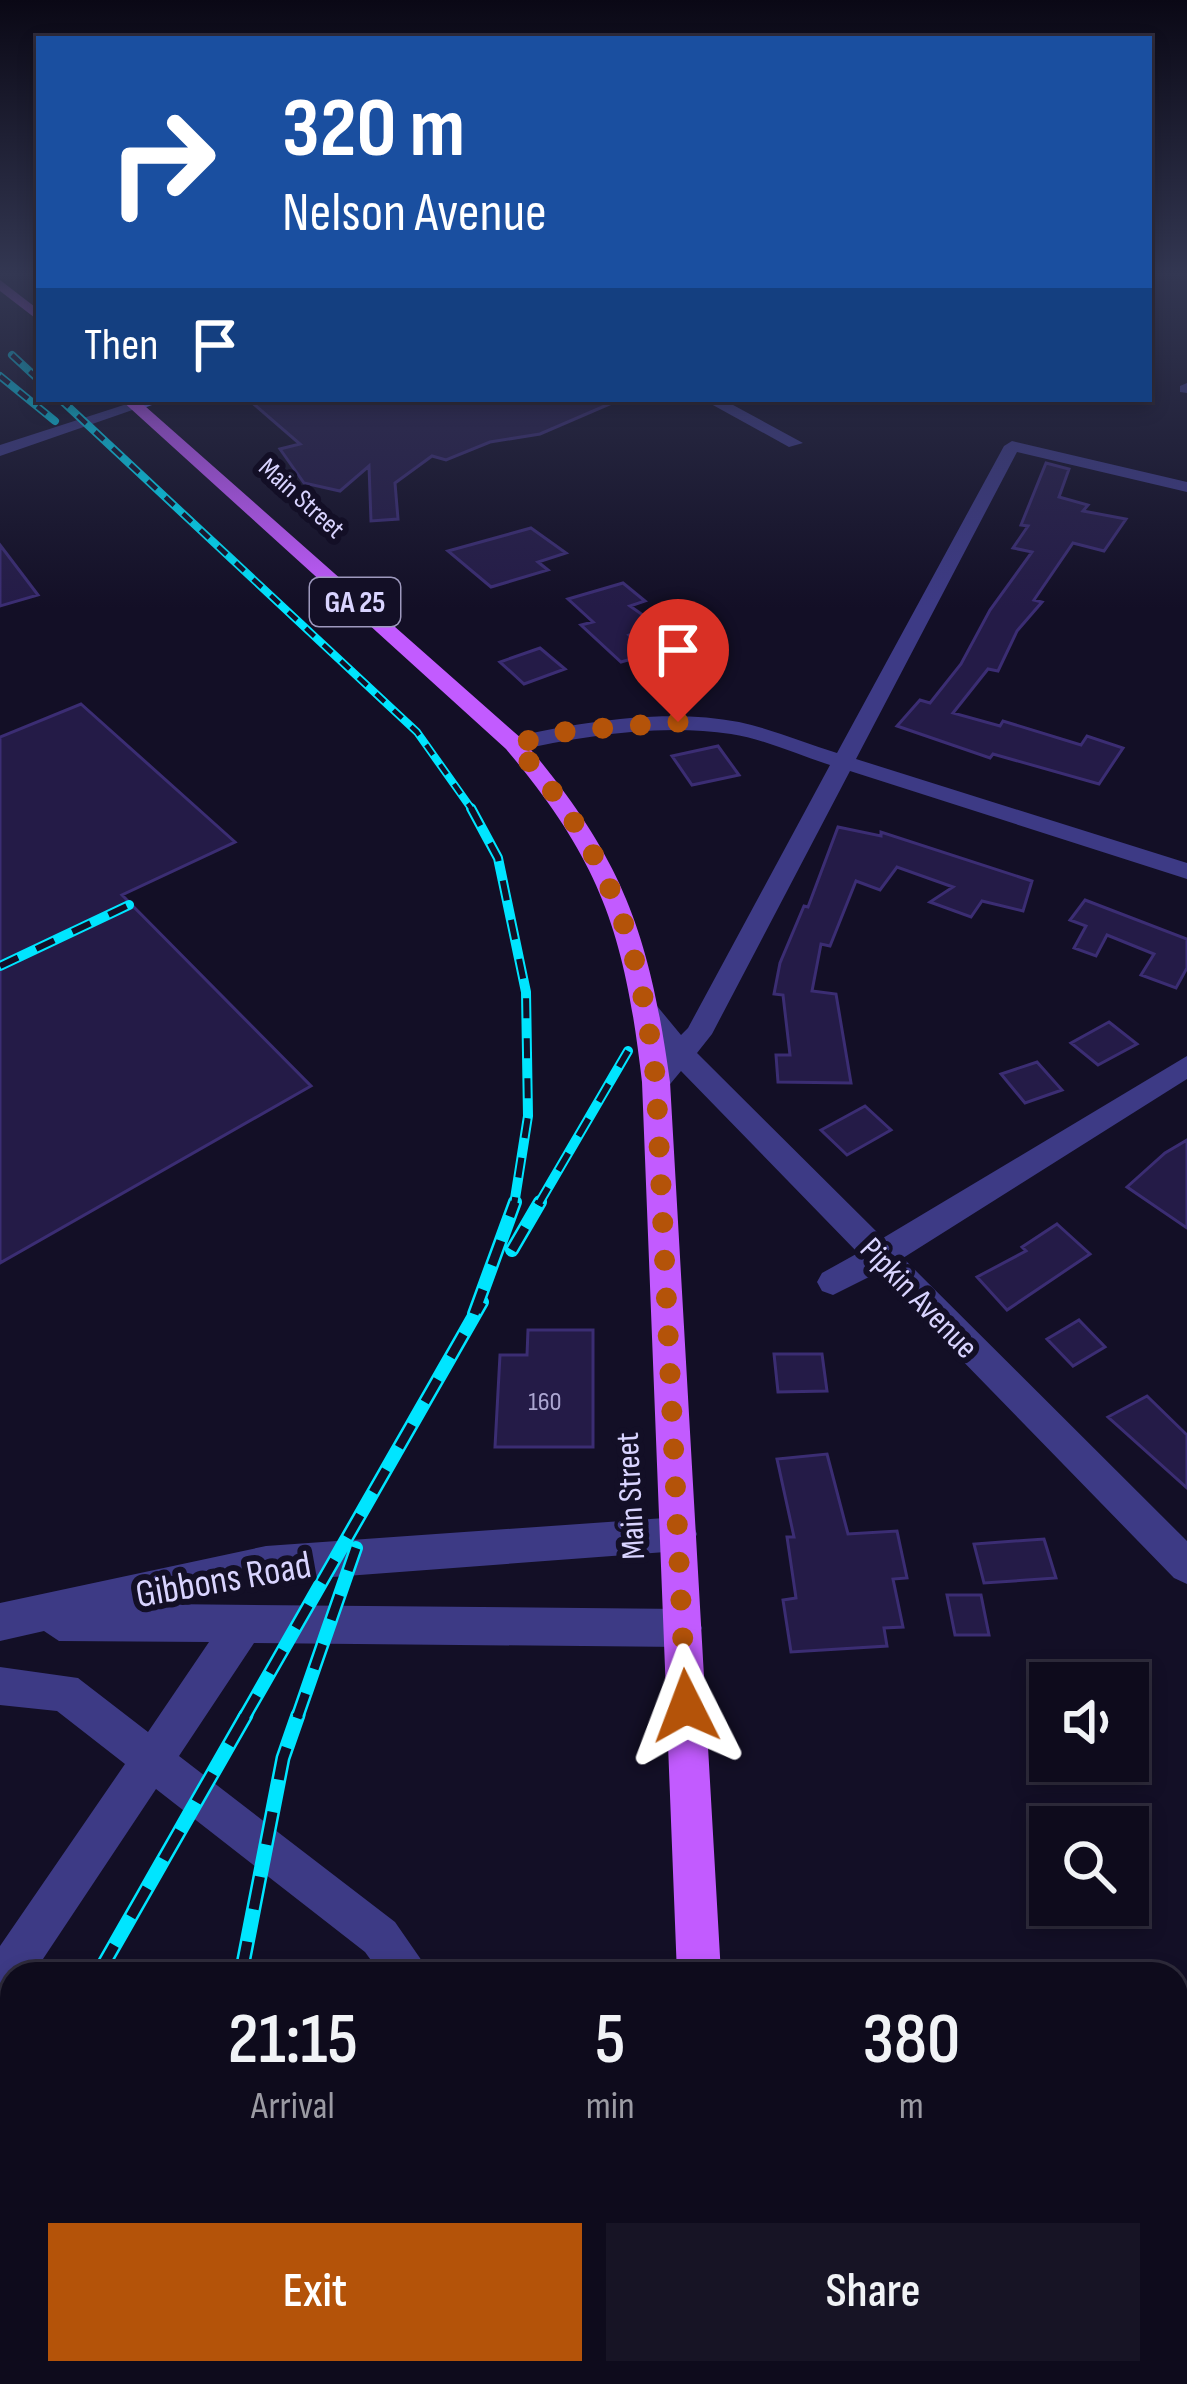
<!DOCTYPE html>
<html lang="en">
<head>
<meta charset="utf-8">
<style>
	:root { --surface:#0e0b1c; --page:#171425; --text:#f1f3f6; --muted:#9b9ba3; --line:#2e2b3b; --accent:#b45309 }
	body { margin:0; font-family:"Sofia Sans Condensed",sans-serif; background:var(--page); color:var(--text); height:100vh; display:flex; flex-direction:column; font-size:45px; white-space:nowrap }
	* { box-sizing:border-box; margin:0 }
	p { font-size:39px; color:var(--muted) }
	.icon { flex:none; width:66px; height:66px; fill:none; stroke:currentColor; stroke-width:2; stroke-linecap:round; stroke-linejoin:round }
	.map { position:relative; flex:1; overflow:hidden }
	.drawer { position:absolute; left:0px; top:1962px; width:1188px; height:423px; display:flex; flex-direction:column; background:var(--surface); border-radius:36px 36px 0 0; box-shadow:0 6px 18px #0003,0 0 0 3px var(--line) }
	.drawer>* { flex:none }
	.guide { position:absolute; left:36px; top:36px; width:1116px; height:366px; border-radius:0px; box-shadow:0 6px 18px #0003,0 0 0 3px var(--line); background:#1a4fa0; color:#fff; overflow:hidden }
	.fabs { position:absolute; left:1029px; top:1662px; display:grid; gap:24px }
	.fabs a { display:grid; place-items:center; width:120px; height:120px; border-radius:0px; background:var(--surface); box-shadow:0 6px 18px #0003,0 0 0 3px var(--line); font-size:60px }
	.pin { position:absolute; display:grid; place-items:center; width:102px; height:102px; color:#fff; margin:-123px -51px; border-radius:50% 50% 50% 0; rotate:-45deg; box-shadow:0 0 12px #0007 }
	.pin .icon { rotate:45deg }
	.me { position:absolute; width:132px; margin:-66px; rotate:357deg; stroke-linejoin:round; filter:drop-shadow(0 0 9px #0008) }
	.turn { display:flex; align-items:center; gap:42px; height:252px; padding:0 48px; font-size:54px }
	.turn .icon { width:156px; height:156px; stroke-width:2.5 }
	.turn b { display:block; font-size:84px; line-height:102px }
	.then { display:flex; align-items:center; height:114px; padding:0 48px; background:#0003; gap:24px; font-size:45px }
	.eta { display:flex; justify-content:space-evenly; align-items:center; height:204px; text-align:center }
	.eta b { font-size:72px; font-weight:600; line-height:84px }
	.primary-button { display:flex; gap:24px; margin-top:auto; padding:24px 48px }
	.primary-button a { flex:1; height:138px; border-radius:0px; background:var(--accent); color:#fff; font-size:48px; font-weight:600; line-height:138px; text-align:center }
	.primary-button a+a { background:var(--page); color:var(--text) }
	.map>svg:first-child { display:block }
	.building { fill:#241b47; stroke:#3b2d73; stroke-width:3 }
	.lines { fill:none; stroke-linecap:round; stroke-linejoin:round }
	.minor { fill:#3d3a85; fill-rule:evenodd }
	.secondary { fill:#6f6bff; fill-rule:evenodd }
	.primary { fill:#c25bff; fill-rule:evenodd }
	.rail-far3-casing { stroke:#00e5ff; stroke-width:8 }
	.rail-far2-casing { stroke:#00e5ff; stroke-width:10 }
	.rail-far1-casing { stroke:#00e5ff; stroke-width:14 }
	.rail-casing { stroke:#00e5ff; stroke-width:15 }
	.rail-far3 { stroke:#130f26; stroke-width:4.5; stroke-dasharray:12; stroke-linecap:butt }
	.rail-far2 { stroke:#130f26; stroke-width:6; stroke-dasharray:20; stroke-linecap:butt }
	.rail-far1 { stroke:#130f26; stroke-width:9; stroke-dasharray:26; stroke-linecap:butt }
	.rail { stroke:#130f26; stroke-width:10; stroke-dasharray:33; stroke-linecap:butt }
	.route { stroke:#b45309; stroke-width:21; stroke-dasharray:0 37.8 }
	.labels { text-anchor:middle; stroke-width:12; stroke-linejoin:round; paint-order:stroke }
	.far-street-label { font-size:27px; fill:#d9d4ff; stroke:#130f26 }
	.number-label { font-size:27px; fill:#aca6d1 }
	.shield { fill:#130f26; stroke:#9e99be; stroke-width:3 }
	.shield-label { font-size:30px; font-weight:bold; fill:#d9d4ff }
	.street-label { font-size:33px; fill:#d9d4ff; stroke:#130f26 }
	.near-street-label { font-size:39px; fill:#d9d4ff; stroke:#130f26 }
</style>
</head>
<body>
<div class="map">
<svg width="1187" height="2384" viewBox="0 0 1187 2384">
	<rect width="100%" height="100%" fill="#130f26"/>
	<!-- building -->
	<path class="building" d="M248,399H621L540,434L490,442L446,460L432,456L395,483L398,519L371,521L369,466L340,491L304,483L280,449L300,444Z
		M1046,463L1069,469L1059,497L1088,505L1083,511L1126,519L1104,551L1073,543L1034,600L1042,602L1017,631L998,671L988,669L953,713L1000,726L1003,721L1081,745L1087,736L1123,748L1099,784L993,754L990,758L897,726L920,700L930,703L961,664L990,610L1032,552L1013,548L1028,526L1021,525Z
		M531,528L566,553L538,562L548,570L491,587L448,551Z
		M0,545L38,595L0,606Z
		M623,583L645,601L630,606L657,625L629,635L649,654L621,662L581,625L593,622L568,599Z
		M540,648L565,669L524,684L500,662Z
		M81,704L235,842L122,895L311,1086L0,1263V737Z
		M718,746L739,775L692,785L672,756Z
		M838,827L881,836V832L1032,881L1023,911L982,901L971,917L930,902L953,887L897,867L880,890L856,881L830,946L821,944L812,991L836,994L851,1083L778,1082L776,1055H790L783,995L774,994L780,963L804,906L808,907Z
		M1085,900L1187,939V968L1176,988L1141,975L1154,954L1107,935L1096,956L1074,948L1086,926L1070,920Z
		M1109,1022L1137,1044L1098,1065L1071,1043Z
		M1037,1062L1062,1090L1025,1103L1001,1074Z
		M865,1106L891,1130L847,1155L821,1130Z
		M1187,1140V1228L1127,1187L1165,1153Z
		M1057,1224L1090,1254L1007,1310L977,1277L1026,1251L1022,1247Z
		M1079,1320L1105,1347L1073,1366L1047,1339Z
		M528,1330H593V1447H495L500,1355H527Z
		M774,1354H822L827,1391L778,1392Z
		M1147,1396L1187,1435V1488L1108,1417Z
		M827,1454L848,1534L897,1531L907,1578L893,1579L903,1627L884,1628L887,1646L791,1652L783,1600L796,1598L787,1537H794L777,1459Z
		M1044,1539L1056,1578L984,1583L974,1544Z
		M947,1595H981L989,1635H955Z"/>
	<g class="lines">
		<!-- minor -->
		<path class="minor" d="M1187,383V393L1180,392V386Z
			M702,399H722L803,443L789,447Z
			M130,403L144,406L0,456V445Z
			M1012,441L1187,482V492L1017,452L856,759L1187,863V879L850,771L712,1034L697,1053L883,1238L1187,1056V1079L903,1258L1187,1541V1584L1174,1578L877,1273L833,1295L822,1291L817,1282L822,1273L858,1253L681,1071L666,1089L656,1092L642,1082L665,1053L635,1013L639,1006H657L681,1035L688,1028L830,765C798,755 764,739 731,734C660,723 583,736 514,751L503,744L506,739C578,722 665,708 739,722C772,729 805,743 837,753L1004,446Z
			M679,1517L692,1522L697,1534L692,1546L679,1551L266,1582L163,1604L683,1609L696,1615L702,1628L696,1641L683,1647L254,1643L179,1756L395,1922L431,1974H381L365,1952L156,1789L33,1974H12V2001L0,2006V1946L125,1764L57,1711L0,1705V1667L78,1678L148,1732L209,1642L59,1641L44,1631L0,1641V1603L266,1546Z
			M508,2373H558V2384H506Z"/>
		<!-- secondary -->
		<path class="secondary" d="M143,399H168L136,411L128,406Z"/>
		<!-- primary -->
		<path class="primary" d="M0,280L39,310V321L0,291Z
			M120,399H137L522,739C622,857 649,930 670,1082L721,1974H677L642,1082C625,935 602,863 506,749Z
			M716,2373H766L768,2384H716Z"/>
		<defs>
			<path id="rail-far3" d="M12,355L39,380
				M0,376L55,421
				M60,399L417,732L473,811"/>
			<path id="rail-far2" d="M471,808L498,858L526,992L528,1116L514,1205
				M0,966L129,905
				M538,1205L628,1051"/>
			<path id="rail-far1" d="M512,1250L540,1202
				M474,1314L515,1202
				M244,1718L482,1302
				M297,1718L356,1548"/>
			<path id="rail" d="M98,1974L246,1715
				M241,1974L283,1758L298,1715
				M0,2144L12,2124
				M172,2384L174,2373"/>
		</defs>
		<!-- rail-far3 casing -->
		<use href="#rail-far3" class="rail-far3-casing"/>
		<!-- rail-far2 casing -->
		<use href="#rail-far2" class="rail-far2-casing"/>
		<!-- rail-far1 casing -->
		<use href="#rail-far1" class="rail-far1-casing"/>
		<!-- rail casing -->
		<use href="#rail" class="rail-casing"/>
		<!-- rail-far3 -->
		<use href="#rail-far3" class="rail-far3"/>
		<!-- rail-far2 -->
		<use href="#rail-far2" class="rail-far2"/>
		<!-- rail-far1 -->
		<use href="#rail-far1" class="rail-far1"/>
		<!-- rail -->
		<use href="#rail" class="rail"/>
	</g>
	<!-- sky -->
	<linearGradient id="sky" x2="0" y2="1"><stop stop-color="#0a0815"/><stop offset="0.45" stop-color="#333752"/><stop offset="1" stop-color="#333752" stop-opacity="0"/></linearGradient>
	<rect width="1187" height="608" fill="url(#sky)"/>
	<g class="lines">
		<!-- route -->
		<path class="route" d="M678,722L568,731L514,744C611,855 639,938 656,1082L686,1706"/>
	</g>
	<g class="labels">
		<!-- far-street labels -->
		<g class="far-street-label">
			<text transform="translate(302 498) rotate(42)" y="9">Main Street</text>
		</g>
		<!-- number labels -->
		<g class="number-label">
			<text x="545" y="1410">160</text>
		</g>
		<!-- shield labels -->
		<rect class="shield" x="310" y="578" width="90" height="48" rx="9"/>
		<g class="shield-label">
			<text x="355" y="612">GA 25</text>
		</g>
		<!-- street labels -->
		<g class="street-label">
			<text transform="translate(920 1297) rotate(46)" y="12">Pipkin Avenue</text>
			<text transform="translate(629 1496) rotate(-93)" y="12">Main Street</text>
		</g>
		<!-- near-street labels -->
		<g class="near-street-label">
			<text transform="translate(223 1578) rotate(-10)" y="14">Gibbons Road</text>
		</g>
	</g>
</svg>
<div class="fabs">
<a><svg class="icon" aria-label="sound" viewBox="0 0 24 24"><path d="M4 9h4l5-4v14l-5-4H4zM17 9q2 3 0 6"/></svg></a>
<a><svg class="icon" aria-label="search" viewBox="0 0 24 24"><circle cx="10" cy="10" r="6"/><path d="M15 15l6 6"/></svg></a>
</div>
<div class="pin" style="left:678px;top:722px;background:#d93025"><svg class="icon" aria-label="arrive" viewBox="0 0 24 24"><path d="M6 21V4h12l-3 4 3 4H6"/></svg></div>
<svg class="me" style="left:686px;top:1706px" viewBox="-20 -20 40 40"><path d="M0-17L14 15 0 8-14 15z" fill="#b45309" stroke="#fff" stroke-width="4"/></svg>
<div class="guide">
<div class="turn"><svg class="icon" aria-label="right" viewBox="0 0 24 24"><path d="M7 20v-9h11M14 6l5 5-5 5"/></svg><div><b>320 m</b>Nelson Avenue</div></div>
<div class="then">Then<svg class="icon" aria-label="arrive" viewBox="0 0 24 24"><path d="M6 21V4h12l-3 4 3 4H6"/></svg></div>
</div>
<section class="drawer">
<div class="eta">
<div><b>21:15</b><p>Arrival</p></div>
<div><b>5</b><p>min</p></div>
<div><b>380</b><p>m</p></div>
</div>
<div class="primary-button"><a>Exit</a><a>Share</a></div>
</section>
</div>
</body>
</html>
